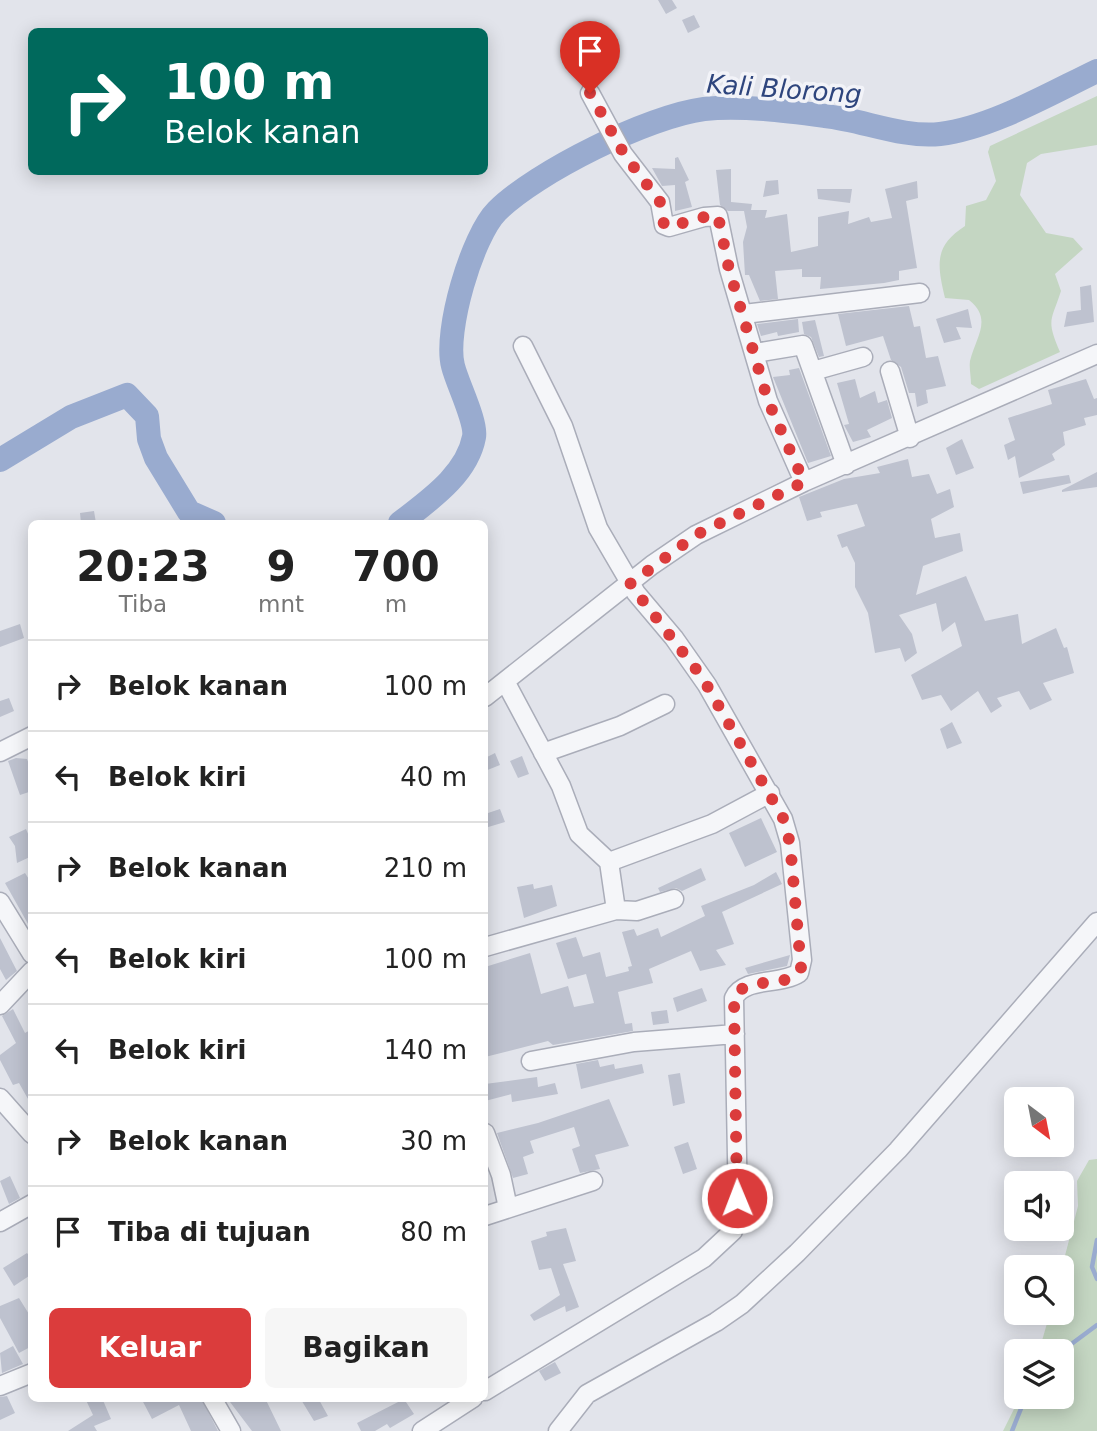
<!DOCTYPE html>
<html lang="id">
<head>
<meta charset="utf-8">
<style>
	:root { --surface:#fff; --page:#f6f6f6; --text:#222; --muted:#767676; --line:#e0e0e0; --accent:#db3c3c }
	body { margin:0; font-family:"DejaVu Sans",sans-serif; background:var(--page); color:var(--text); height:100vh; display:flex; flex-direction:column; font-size:26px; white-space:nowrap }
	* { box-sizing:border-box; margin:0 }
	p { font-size:23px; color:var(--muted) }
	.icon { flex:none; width:38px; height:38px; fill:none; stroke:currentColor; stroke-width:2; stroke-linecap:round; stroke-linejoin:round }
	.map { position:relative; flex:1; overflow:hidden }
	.sheet { position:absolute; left:28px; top:520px; width:460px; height:882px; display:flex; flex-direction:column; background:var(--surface); border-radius:10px; box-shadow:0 4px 18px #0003 }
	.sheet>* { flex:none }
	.guide { position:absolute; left:28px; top:28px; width:460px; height:147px; border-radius:10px; box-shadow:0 4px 18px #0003; background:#00695c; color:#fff; overflow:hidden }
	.needle { width:46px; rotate:148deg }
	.tools { position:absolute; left:1004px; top:1087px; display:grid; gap:14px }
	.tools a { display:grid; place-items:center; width:70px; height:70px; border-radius:10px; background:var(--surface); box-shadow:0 4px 18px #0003; font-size:35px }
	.pin { position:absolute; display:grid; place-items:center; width:60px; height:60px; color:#fff; margin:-72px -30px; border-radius:50% 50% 50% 0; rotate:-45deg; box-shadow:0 0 7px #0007 }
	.pin .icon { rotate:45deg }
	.me { position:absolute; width:77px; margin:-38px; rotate:359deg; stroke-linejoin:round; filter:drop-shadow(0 0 5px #0008) }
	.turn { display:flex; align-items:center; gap:24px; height:147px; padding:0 21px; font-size:32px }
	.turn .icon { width:91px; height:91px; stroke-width:2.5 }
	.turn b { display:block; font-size:49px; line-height:60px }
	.eta { display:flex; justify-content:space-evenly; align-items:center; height:119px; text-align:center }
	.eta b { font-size:42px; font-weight:800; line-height:49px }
	.primary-button { display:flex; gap:14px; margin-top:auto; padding:14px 21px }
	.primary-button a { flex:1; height:80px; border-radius:10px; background:var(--accent); color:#fff; font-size:28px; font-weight:800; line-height:80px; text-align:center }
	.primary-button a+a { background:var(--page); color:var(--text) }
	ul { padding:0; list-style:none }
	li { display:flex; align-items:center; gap:21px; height:91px; padding:0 21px; border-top:2px solid var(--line) }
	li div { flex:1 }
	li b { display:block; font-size:26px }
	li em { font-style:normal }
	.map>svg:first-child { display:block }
	.green { fill:#c4d6c2 }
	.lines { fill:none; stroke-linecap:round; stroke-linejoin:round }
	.stream { stroke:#99abcf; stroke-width:4.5 }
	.river { stroke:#99abcf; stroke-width:24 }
	.building { fill:#bec2cf }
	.minor-casing { stroke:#aaadb9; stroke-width:21 }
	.minor { stroke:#f5f6f9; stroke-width:18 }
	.route { stroke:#db3c3c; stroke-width:12; stroke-dasharray:0 21.6 }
	.labels { text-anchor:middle; stroke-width:7; stroke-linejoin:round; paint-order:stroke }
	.water-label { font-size:26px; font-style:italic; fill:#2e457d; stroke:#f2f3f8 }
</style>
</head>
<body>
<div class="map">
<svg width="1097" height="1431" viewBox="0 0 1097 1431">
	<rect width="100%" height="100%" fill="#e2e4eb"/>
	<!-- green -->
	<path class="green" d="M1097,96V145L1041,154L1027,163L1020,195L1046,233L1073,238L1083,249L1055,274L1061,291C1051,322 1046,319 1060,352L979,389L971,384C971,376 969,368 970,361C976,337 993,319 969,300L945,298C937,264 934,246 965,226L966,206L986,200L996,181L988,152L990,146Z
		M1097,1159V1431H1003L1020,1397L1062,1396V1351H1039L1050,1313L1062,1312V1267L1078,1206L1077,1181L1089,1160Z"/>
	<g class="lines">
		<!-- stream -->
		<path class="stream" d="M1097,1240L1092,1267L1097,1279
			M1062,1351L1097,1325
			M1012,1431L1026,1396"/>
		<!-- river -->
		<path class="river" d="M0,460L71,417L127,395L147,416L149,439L156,458L189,512L214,523
			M400,523C428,501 467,475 474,437C477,422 457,383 453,366C444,332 472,236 497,211C536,172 649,116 704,109C742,105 787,111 825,116C863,120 902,138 940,134C991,128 1051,93 1097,71"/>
	</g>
	<!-- building -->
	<path class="building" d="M658,0H672L677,8L666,14Z
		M694,15L700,27L688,33L682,20Z
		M678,157L689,180L685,182L692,207L675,211V185L662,186L652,168L675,169V158Z
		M731,169V202L752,204L751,210H767L765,218L787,214L791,252L818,246V217L849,211L848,224L869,217L871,222L892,218L885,189L917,181L918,198L906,201L917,268L899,271V280L884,283L820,289L821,277H802V269L775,271L778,299L760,301L749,275H745L743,242L747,227L744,211H728L720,205L716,170Z
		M778,180L779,194L763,197L766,181Z
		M817,189H852L850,203L818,199Z
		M1091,285L1094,322L1064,327L1067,312L1081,310L1080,287Z
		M909,306L914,327L920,326L926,358L938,356L946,386L926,390L928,403L917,407L915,393H909L901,367L891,360L883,336L846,346L838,314Z
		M968,309L972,328L956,327L961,339L944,343L936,319Z
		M798,319L799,332L778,336L777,332L761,336L757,324Z
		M815,320L824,356L819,357L811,337L804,334L802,322Z
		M799,368L831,456L808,463L773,377L790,375L789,370Z
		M855,379L860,398L875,391L878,403L887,400L892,418L867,430L871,437L853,442L844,425L849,424L837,383Z
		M1086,379L1094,399L1097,398V415L1084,418L1086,425L1063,432L1065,445L1052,454L1055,460L1019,478L1015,456L1008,460L1004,445L1015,440L1008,418L1052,404L1048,390Z
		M962,439L974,468L956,475L946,448Z
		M908,459L912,477L929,474L937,494L950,489L954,507L931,519L935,538L960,533L963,551L923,566L916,595L966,576L985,621L1018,614L1022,644L1056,628L1064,648L1067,647L1074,673L1043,683L1052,700L1030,710L1019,691L997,698L1002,706L991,713L978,691L951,711L941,695L922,700L911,675L962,646L955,622L942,632L936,603L899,615L912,634L917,653L905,662L900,648L875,653L868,613L855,587V563L847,546L842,548L837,535L865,526L857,504L820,512L822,517L807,521L799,497L844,479L880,473L877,467Z
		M1097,472V487L1062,492V490Z
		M1069,475L1071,483L1023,494L1020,482Z
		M94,511L96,523H81L80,513Z
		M20,624L24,638L0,647V631Z
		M9,698L14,711L0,717V701Z
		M952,722L962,743L947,749L940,729Z
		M495,753L500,765L485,771V758Z
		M522,756L529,774L518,778L510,761Z
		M16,758L27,759L32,772V791L20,795L8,761Z
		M500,809L505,822L485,828V814Z
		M761,818L777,852L745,867L729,833Z
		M26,829L32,843V856L17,863L15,846L9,837Z
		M701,868L706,880L682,891L676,888L660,892L658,888Z
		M776,872L782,884L722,912L734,944L716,950L726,965L700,971L691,951L649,969L653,983L618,992L625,1024L632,1023L633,1031L553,1045L548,1041L485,1057V967L530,953L541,994L568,986L574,1007L594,1003L586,974L568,979L556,943L576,937L583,957L600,952L606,977L629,971L628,967L632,966L622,932L634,929L637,936L658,928L661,937L705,916L701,906L754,885Z
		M25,873L32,884V931L5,883Z
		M533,884L534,889L552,885L557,906L524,918L517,887Z
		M0,938L17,971L6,980L0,969Z
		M790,955L787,966L748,974L745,968Z
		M702,988L707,1001L677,1012L673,998Z
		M13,1009L25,1033L32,1029V1106L19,1083L13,1085L0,1060V1055L16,1043L2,1016Z
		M667,1010L669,1023L653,1025L651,1012Z
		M598,1060L600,1067L614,1064L615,1069L642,1064L644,1073L581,1089L576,1064Z
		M680,1073L685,1103L673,1106L668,1075Z
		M537,1077L538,1087L555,1083L558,1094L512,1102L511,1094L519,1092L485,1101V1084Z
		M609,1099L629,1146L595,1155L600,1169L580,1173L572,1149L580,1146L574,1127L530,1141L534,1153L523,1157L528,1174L513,1178L497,1133L538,1123Z
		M688,1142L697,1169L683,1174L674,1147Z
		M10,1176L20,1198L9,1204L0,1181Z
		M566,1228L576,1261L563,1264L579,1307L566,1312L565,1306L534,1321L530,1315L560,1295L551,1268L539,1270L531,1241L547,1236L546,1232Z
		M27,1253L32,1259V1274L14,1286L3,1268Z
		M19,1298L32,1319V1346L19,1353L0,1318V1306Z
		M13,1346L23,1364L2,1373L0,1353Z
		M555,1362L561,1373L545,1381L539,1371Z
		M7,1396L15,1413L0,1420V1397Z
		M85,1398H102L111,1419L94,1426L97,1431H68L93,1415Z
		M141,1398H201L218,1431H191L179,1405L152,1419Z
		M227,1398H265L281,1431H252Z
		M300,1398H318L328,1416L314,1421Z
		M404,1399L414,1414L390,1428L387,1424L375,1431H361L357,1423Z"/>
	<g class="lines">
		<defs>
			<path id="minor" d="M590,93L623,154L660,202L664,225L669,227L704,217L718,216L729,269L768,401L804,482
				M744,314L920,293
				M755,353L803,345L846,465
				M813,371L863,357
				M890,371L910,438
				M506,683L561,786L579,834L609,862L616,910
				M485,697L652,565L696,535L804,482L1097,354
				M0,752L32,736
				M543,753L620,726L665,704
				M609,862L712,824L770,793
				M0,902L32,954
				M485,947L616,910L637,911L674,899
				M0,1005L32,971
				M531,1061L634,1042L735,1034
				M0,1098L32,1134
				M485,1133L501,1175L508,1208
				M485,1216L593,1181
				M0,1222L32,1204
				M0,1386L32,1373
				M485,1391L704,1258L733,1231L738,1209L734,998C744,977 781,985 799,973L802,960L790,843L783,819L707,685L674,638L636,593L598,528L563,426L523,346
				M212,1398L231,1431
				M422,1431L473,1398
				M558,1431L587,1394L716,1322L742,1304L797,1253L898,1150L1097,922"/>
		</defs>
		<!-- minor casing -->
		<use href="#minor" class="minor-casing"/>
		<!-- minor -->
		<use href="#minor" class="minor"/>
	</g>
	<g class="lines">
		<!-- route -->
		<path class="route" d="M590,93L624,154L660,202L664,225L669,227L704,217L718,216L729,269L768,401L804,482L696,535L630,584L702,677L783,818L790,843L801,968C789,992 746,973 734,998L737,1198"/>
	</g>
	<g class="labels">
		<!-- water labels -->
		<g class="water-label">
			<text transform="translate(784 89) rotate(4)" y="9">Kali Blorong</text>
		</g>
	</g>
</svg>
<div class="tools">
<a><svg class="needle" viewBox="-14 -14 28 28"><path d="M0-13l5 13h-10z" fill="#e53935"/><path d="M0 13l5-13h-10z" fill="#767676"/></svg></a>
<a><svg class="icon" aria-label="sound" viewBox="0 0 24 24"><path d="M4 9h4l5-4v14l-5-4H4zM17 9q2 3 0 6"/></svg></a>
<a><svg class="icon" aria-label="search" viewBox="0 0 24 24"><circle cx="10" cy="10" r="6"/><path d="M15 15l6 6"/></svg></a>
<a><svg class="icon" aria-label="layers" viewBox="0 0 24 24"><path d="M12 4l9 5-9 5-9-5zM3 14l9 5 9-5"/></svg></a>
</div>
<div class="pin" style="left:590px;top:93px;background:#d93025"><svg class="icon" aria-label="arrive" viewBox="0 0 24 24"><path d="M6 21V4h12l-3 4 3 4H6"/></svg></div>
<svg class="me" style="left:737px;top:1198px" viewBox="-20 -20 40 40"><circle r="17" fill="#db3c3c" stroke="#fff" stroke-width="3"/><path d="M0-11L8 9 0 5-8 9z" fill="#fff"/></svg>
<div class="guide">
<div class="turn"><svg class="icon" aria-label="right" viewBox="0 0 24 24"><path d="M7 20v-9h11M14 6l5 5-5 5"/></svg><div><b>100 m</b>Belok kanan</div></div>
</div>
<section class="sheet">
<div class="eta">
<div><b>20:23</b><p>Tiba</p></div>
<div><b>9</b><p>mnt</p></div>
<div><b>700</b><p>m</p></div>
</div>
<ul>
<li><svg class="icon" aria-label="right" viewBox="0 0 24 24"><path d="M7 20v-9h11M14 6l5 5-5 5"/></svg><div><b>Belok kanan</b></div><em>100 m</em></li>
<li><svg class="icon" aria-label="left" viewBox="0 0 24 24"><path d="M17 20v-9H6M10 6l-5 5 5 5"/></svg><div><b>Belok kiri</b></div><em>40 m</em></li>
<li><svg class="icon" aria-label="right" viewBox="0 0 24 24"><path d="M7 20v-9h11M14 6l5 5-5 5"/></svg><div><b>Belok kanan</b></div><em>210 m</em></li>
<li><svg class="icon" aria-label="left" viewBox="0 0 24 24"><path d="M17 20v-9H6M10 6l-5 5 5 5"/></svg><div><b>Belok kiri</b></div><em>100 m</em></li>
<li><svg class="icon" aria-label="left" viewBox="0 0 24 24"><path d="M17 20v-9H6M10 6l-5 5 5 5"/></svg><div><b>Belok kiri</b></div><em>140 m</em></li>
<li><svg class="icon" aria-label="right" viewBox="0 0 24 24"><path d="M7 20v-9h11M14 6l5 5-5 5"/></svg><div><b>Belok kanan</b></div><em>30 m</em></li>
<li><svg class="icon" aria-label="arrive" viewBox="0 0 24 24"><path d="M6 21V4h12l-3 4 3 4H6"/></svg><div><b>Tiba di tujuan</b></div><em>80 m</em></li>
</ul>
<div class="primary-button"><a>Keluar</a><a>Bagikan</a></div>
</section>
</div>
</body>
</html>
